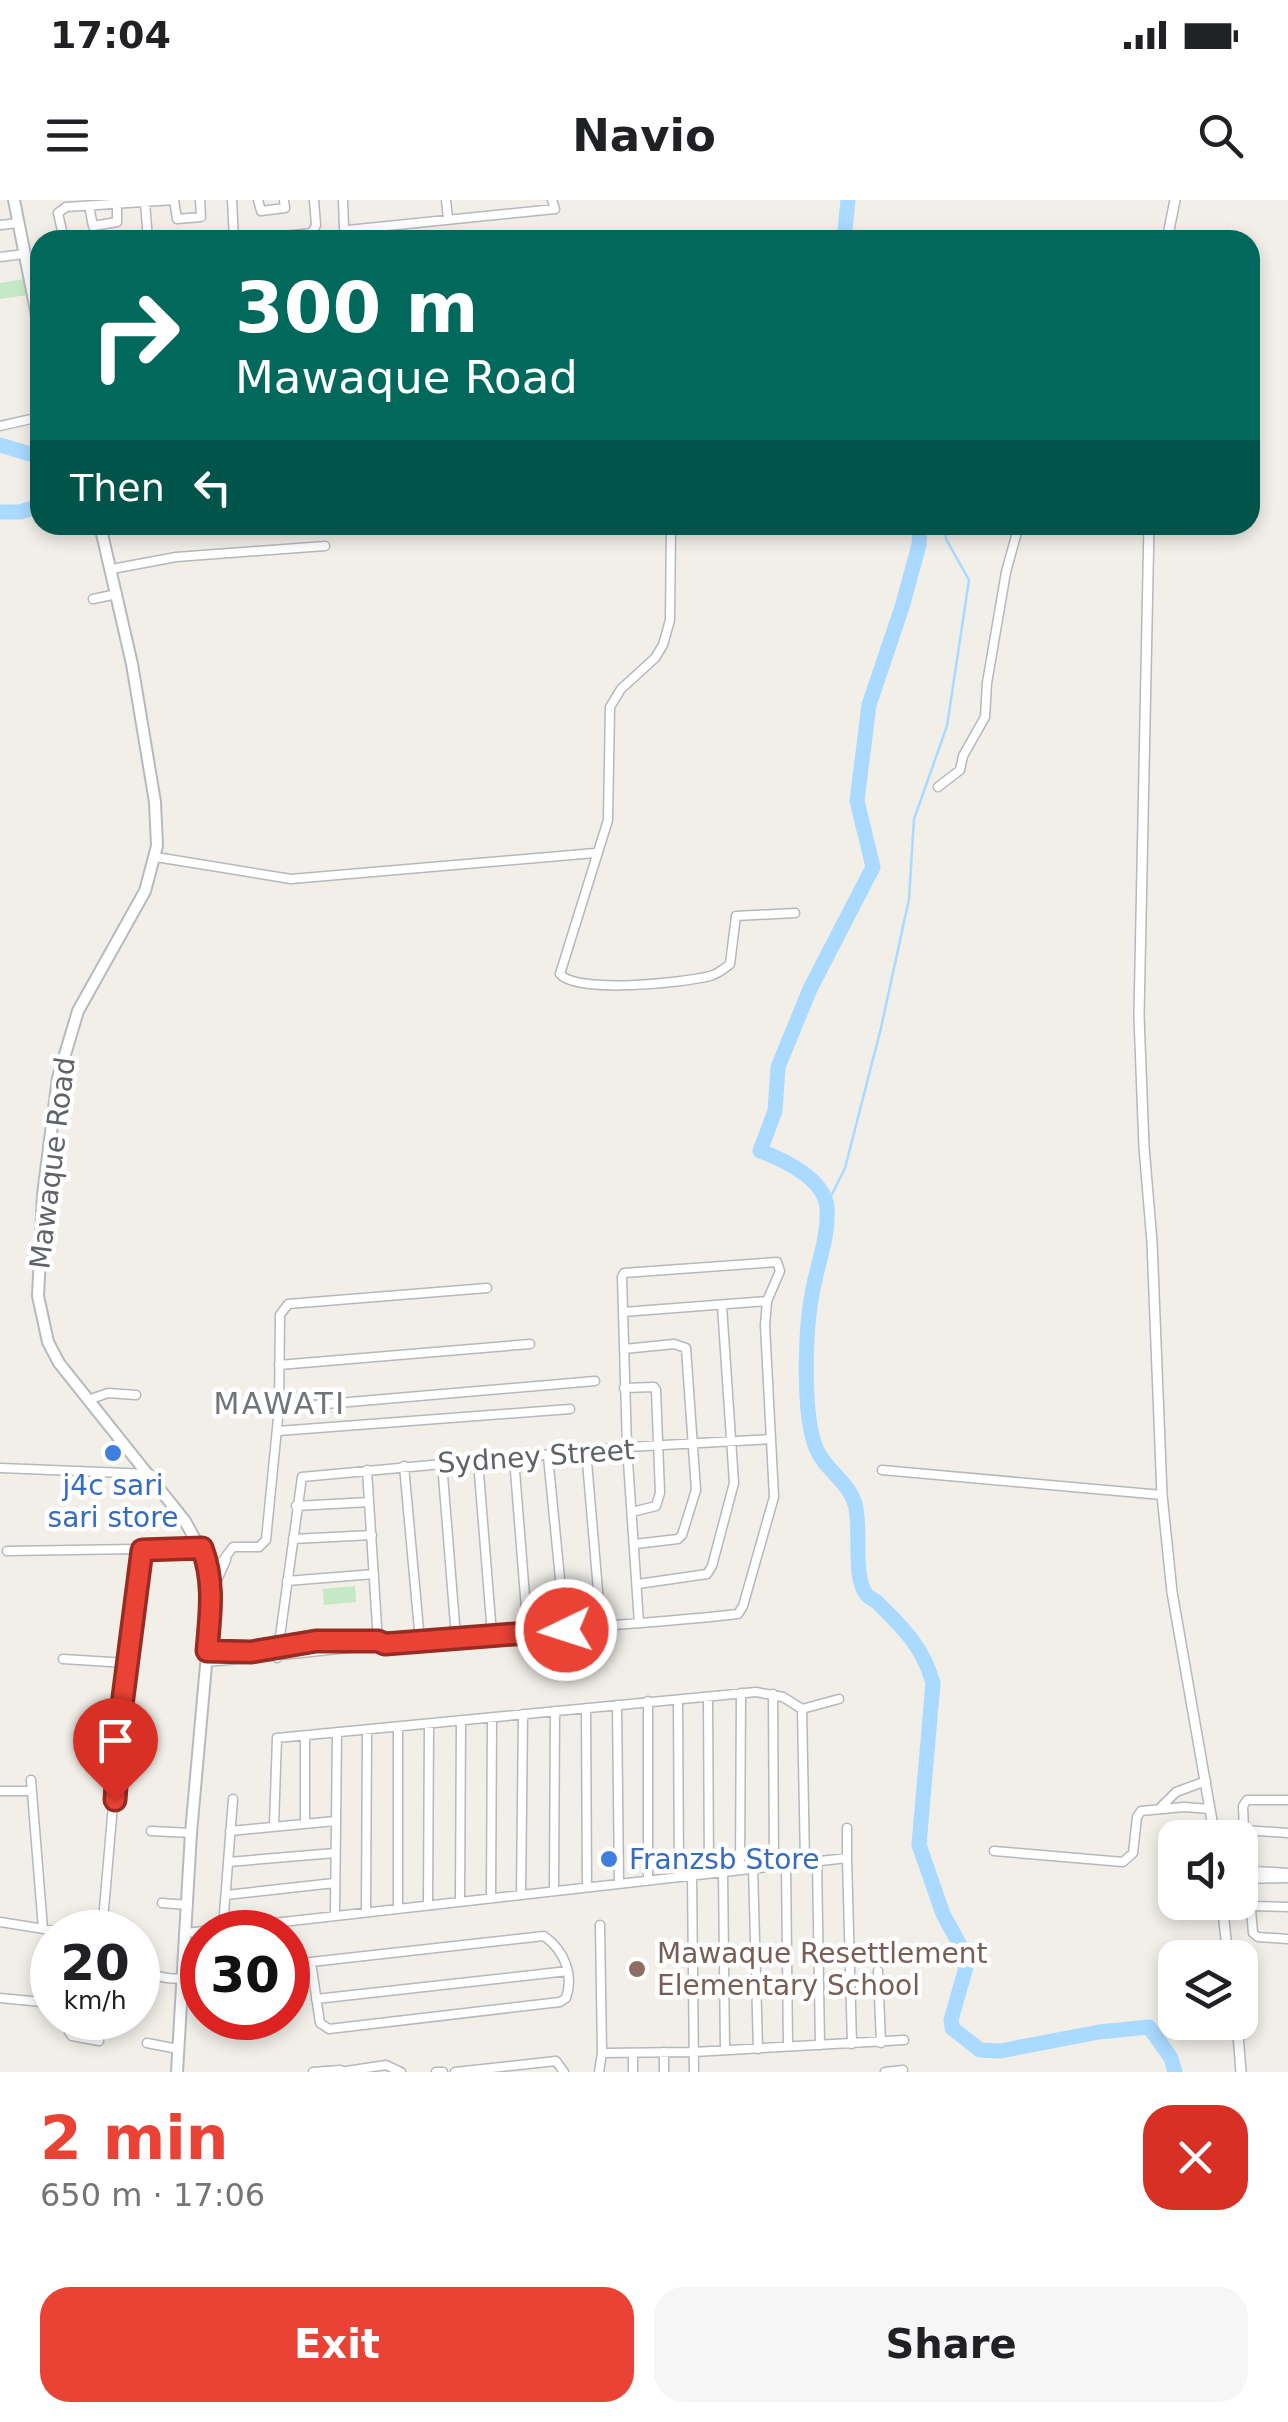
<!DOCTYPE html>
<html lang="en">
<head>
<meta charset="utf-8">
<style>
	:root { --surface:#fff; --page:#f6f6f6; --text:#202124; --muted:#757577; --accent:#ea4335 }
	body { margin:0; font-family:"DejaVu Sans",sans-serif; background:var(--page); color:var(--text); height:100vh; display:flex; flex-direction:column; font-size:38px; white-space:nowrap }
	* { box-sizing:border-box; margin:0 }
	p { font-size:32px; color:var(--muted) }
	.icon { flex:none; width:55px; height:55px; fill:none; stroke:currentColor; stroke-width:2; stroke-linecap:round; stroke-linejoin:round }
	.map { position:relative; height:1872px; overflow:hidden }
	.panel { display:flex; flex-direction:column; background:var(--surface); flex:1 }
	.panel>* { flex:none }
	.hud { position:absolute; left:30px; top:30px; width:1230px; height:305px; border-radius:30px; box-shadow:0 5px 15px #0003; background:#00695c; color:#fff; overflow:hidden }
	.tools { position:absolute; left:1158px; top:1620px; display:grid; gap:20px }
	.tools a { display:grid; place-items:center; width:100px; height:100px; border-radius:20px; background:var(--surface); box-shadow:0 5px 15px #0003; font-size:50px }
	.speed { position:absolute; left:30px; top:1710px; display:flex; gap:20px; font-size:50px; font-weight:700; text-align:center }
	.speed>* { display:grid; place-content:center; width:130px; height:130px; border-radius:50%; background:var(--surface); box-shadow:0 5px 15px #0003; line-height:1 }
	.speed small { font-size:25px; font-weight:400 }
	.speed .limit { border:15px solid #d22; background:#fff; color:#111 }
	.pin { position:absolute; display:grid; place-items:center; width:85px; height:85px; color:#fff; margin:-102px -42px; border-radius:50% 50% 50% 0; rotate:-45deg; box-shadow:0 0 10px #0007 }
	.pin .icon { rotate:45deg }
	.me { position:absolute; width:110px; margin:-55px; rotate:266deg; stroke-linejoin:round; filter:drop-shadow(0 0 8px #0008) }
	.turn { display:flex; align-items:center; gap:35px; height:210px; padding:0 40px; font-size:45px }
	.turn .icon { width:130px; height:130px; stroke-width:2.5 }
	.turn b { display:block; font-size:70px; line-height:85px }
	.then { display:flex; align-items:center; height:95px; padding:0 40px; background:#0003; gap:20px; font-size:38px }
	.round { display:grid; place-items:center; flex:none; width:105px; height:105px; border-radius:30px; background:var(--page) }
	.head { display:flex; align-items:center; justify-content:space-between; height:170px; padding:0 40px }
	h1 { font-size:60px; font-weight:700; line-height:75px; color:var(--accent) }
	.primary-button { display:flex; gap:20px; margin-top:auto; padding:20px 40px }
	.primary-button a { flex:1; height:115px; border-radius:30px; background:var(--accent); color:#fff; font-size:40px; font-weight:700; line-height:115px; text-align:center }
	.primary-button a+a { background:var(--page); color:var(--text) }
	.status { display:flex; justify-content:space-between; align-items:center; height:70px; padding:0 50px; background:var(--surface); direction:ltr }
	.status svg { height:28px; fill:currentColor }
	header { display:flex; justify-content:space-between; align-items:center; height:130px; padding:0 40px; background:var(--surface); font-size:45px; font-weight:700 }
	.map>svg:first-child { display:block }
	.green { fill:#c5e8c5 }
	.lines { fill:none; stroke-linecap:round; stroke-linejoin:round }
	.stream { stroke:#aadaff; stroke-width:2.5 }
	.river { stroke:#aadaff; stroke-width:15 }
	.minor-casing { stroke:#b5b8bc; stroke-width:11 }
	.tertiary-casing { stroke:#b5b8bc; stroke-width:12 }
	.secondary-casing { stroke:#b6babf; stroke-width:14 }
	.minor { stroke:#fff; stroke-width:8 }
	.tertiary { stroke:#fff; stroke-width:9 }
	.secondary { stroke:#fff; stroke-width:10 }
	.route-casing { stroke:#982c22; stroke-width:25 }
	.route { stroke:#ea4335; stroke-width:18 }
	.shop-dot { fill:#3f7fe0; stroke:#fff; stroke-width:4 }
	.education-dot { fill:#8d6e63; stroke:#fff; stroke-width:4 }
	.labels { text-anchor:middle; stroke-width:9; stroke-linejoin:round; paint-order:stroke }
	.street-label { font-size:28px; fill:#5f6368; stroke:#fff }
	.shop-label { font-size:28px; fill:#366cbe; stroke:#fff }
	.education-label { font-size:28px; fill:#785e54; stroke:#fff; text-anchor:start }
	.neighbourhood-label { font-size:30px; letter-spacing:2.5px; fill:#70757a; stroke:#fff }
</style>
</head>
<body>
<div class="status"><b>17:04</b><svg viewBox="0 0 49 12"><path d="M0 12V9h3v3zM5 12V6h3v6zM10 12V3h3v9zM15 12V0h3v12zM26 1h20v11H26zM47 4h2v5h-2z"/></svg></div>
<header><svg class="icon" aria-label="menu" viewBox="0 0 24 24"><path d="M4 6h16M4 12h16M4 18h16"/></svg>Navio<svg class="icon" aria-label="search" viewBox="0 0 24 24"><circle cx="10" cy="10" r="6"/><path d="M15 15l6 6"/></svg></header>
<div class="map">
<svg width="1288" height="1872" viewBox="0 0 1288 1872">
	<rect width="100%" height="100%" fill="#f1efe8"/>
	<!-- green -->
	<path class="green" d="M25,79L27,95L0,99V83Z
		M317,1189L318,1202L282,1205L281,1192Z
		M355,1386L356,1402L324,1405L323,1389Z"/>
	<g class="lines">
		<!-- stream -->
		<path class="stream" d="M827,1004L845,968L881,828L909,699L914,619L947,526L969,380L946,339L945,325"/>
		<!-- river -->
		<path class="river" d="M844,40L848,0
			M0,245L40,257
			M0,312H20L36,307L40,298
			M920,325L919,345L902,407L869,505L857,601L873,667L810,789L778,867L775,911L760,951C785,960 824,979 827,1007C829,1036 818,1062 813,1089C805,1127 802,1213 816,1248C824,1269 849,1282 855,1304C862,1329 852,1374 866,1394C869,1398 875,1400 878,1403C904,1429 923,1447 933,1483L919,1645L943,1714L968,1760L951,1820L952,1828L980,1850L1000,1851L1099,1832L1149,1827L1171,1858L1175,1872"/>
		<defs>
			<path id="minor" d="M174,0L177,19L201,17L200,0
				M232,0L234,40
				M258,0L261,11L285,8L284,0
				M343,0L344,28L348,30L555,9L552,0
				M446,0L448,18
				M145,2L148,40
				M89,6L93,26L117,22V4
				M0,25L18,23
				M64,40L58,13L66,7L174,0
				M247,40L312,33L316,25L314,0
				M460,40H461
				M0,57L24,54
				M0,226L40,217
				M671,325L670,420L663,445L655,458L621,489L610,507L608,620L560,774C577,794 682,783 710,776C718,774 724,769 730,764L736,716L795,713
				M112,369L176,357L325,346
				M93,399L117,394
				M938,587L960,570L963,556L985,517L987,483L1006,372L1019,325
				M156,657L291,679L595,653
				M623,1112L767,1101
				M624,1149L674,1144L686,1148L696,1290L682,1335L678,1339L635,1344
				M279,1165L530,1144
				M624,1188L654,1187L656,1190L660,1293L656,1306L632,1312
				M88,1200L108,1193L136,1195
				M279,1208L280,1115L288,1104L487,1088
				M278,1231L570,1209
				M586,1250L601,1426
				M548,1256L565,1430
				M514,1258L528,1434
				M478,1261L492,1434
				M442,1263L456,1437
				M404,1266L420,1441
				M1,1268L150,1274
				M367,1270L378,1442
				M882,1270L1162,1295
				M296,1306L369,1302
				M293,1339L372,1335
				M7,1351L202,1348
				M210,1367L221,1363L233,1347H259L266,1340L279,1208L595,1181
				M287,1381L374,1374
				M638,1384L707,1374L712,1366L734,1283L722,1106
				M213,1389L226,1360
				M207,1451L251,1452L316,1441H378L385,1444
				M277,1458L302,1277L627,1247L771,1239
				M63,1459L127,1463
				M206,1462C290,1455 373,1445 456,1437C550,1428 644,1425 738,1414L743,1406L774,1297L765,1125L767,1101L780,1071L777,1062L624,1073L622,1077L627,1247L639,1423
				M773,1494L774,1665
				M708,1498L709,1672
				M678,1500L679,1676
				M648,1501V1680
				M617,1505L619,1683
				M586,1508L587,1686
				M802,1509L839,1499
				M305,1536V1623
				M31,1580L43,1729
				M0,1591H32
				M1160,1608L1176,1592L1206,1581
				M274,1626L277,1538L756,1492L783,1497L802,1509L805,1661
				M1244,1630L1243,1606L1247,1600H1288
				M151,1631L191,1633
				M230,1631L335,1621
				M1288,1633L1244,1630L1253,1733L1258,1737L1288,1739
				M994,1651L1123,1662L1133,1653L1137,1617L1141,1611L1184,1607L1210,1609
				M847,1658L852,1844
				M817,1661L820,1845
				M228,1662L335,1653
				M786,1664L788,1846
				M753,1667L758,1849
				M740,1669L741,1493
				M1240,1670L1288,1673
				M723,1671L725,1849
				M692,1674L694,1872
				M1240,1679L1288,1678
				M554,1690L555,1511
				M226,1695L334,1683
				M521,1695L523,1514
				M491,1697L492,1518
				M460,1701L461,1520
				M162,1703L188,1705
				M428,1705L429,1524
				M1252,1706L1288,1707
				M398,1707V1528
				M366,1711L367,1530
				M335,1714L337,1532
				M0,1722L63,1732
				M600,1725L602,1853
				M223,1727L233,1599
				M102,1732L121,1513L142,1350
				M186,1733L847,1658V1628
				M288,1765L311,1762L544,1736C565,1751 574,1775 566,1798L560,1802L329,1829L320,1823L311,1762
				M138,1768C161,1780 177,1781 202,1775
				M878,1771L881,1843
				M0,1798L52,1803
				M316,1799L568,1771
				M71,1818L69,1832L72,1836L99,1841
				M147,1843L178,1849
				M664,1852V1872
				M633,1853V1872
				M313,1872L340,1870
				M340,1872L386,1865L401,1872
				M436,1872H443
				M455,1872L556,1861L564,1872
				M599,1872L602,1853L694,1852L904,1840
				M885,1872L903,1870"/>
			<path id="tertiary" d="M1167,40L1175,0
				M1149,325L1139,816L1144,947L1152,1042L1162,1295L1172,1392L1215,1638
				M1222,1702L1228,1758
				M1237,1822L1241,1872"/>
			<path id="secondary" d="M14,0L40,131
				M100,325L132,464L155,602L157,646L145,691L78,811L58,878L43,995L38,1096L48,1142L59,1163L185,1321L210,1367L211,1409L191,1633L177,1872"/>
		</defs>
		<!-- minor casing -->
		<use href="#minor" class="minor-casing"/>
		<!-- tertiary casing -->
		<use href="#tertiary" class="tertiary-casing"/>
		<!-- secondary casing -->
		<use href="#secondary" class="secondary-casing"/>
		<!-- minor -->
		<use href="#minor" class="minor"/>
		<!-- tertiary -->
		<use href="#tertiary" class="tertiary"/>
		<!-- secondary -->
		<use href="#secondary" class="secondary"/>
	</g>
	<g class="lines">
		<defs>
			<path id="route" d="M115,1600L121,1513L142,1350L202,1348C215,1382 210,1415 207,1451L251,1452L316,1441H378L385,1444L566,1430"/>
		</defs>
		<!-- route casing -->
		<use href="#route" class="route-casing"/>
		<!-- route -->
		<use href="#route" class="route"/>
	</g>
	<!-- markers -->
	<g class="shop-dot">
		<circle cx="113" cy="1253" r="10"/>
		<circle cx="609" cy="1659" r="10"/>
	</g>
	<circle class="education-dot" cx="637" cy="1769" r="10"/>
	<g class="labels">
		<!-- street labels -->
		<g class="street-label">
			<text transform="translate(52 963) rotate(-83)" y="10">Mawaque Road</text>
			<text transform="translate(536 1256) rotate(-4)" y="10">Sydney Street</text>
		</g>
		<!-- shop labels -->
		<g class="shop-label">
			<text x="113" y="1295">j4c sari<tspan x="113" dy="32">sari store</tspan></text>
			<text x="629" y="1669" text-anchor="start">Franzsb Store</text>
		</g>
		<!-- education labels -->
		<g class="education-label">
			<text x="657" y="1763">Mawaque Resettlement<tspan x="657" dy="32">Elementary School</tspan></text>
		</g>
		<!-- neighbourhood labels -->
		<g class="neighbourhood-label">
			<text x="280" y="1214">MAWATI</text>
		</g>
	</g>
</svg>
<div class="tools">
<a><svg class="icon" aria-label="sound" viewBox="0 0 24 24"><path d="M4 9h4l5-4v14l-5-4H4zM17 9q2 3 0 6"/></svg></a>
<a><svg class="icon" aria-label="layers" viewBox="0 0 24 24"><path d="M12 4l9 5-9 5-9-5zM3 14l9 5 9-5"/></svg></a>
</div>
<div class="speed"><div>20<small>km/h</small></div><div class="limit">30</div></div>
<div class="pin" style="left:115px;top:1600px;background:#d93025"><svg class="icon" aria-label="arrive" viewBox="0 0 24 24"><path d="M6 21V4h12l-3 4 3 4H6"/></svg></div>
<svg class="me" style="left:566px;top:1430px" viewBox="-20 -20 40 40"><circle r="17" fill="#ea4335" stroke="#fff" stroke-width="3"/><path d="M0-11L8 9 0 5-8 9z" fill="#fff"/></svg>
<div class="hud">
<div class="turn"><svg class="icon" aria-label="right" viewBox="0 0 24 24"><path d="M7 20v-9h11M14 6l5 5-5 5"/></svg><div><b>300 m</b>Mawaque Road</div></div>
<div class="then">Then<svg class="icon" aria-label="left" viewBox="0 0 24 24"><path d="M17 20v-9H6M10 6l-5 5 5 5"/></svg></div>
</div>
</div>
<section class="panel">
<div class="head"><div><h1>2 min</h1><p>650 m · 17:06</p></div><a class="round" style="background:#d93025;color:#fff"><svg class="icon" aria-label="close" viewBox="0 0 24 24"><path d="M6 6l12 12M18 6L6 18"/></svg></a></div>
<div class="primary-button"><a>Exit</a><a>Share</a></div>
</section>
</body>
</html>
